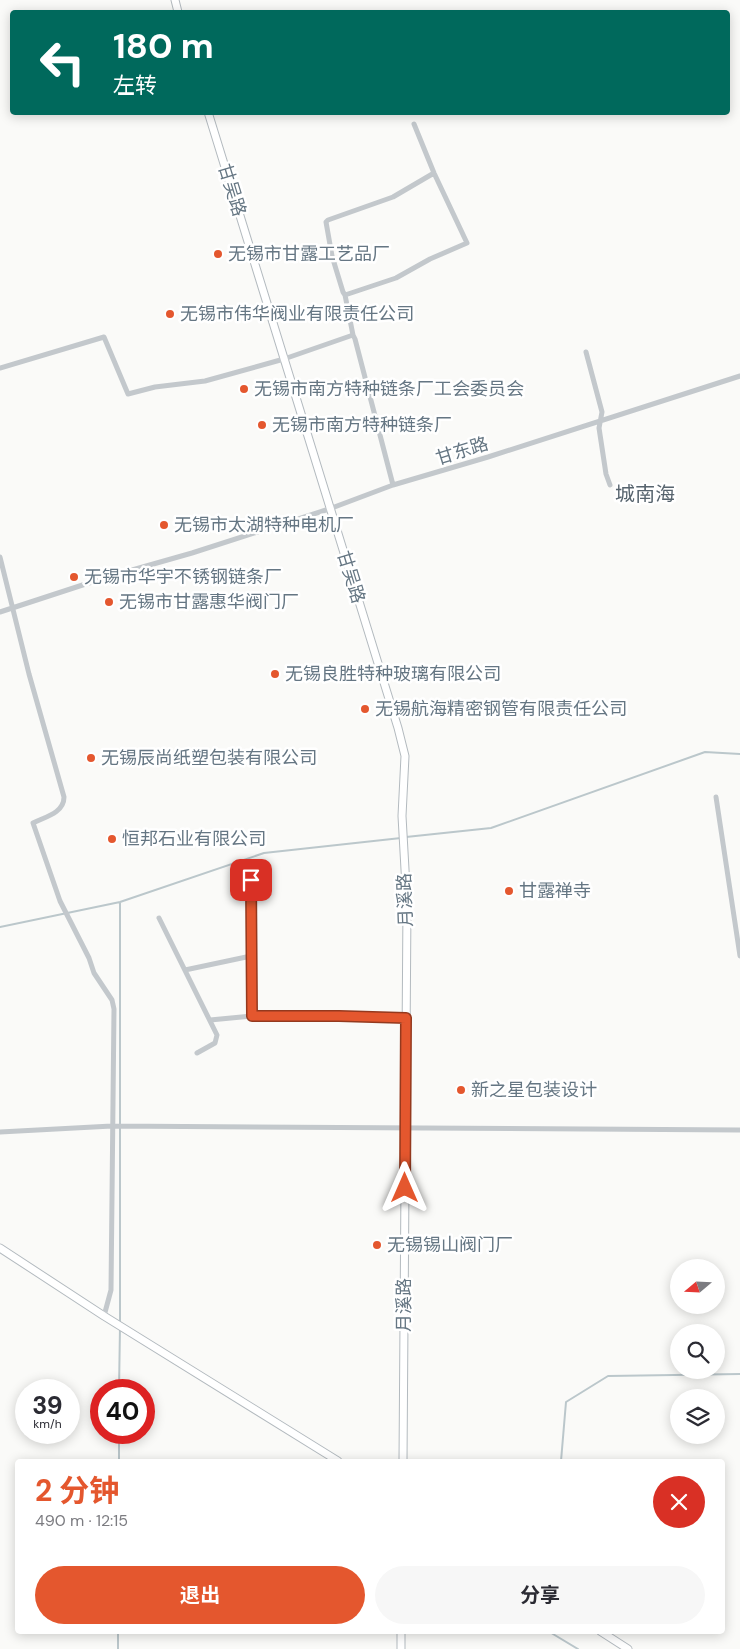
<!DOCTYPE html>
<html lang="zh">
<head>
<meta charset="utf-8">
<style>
	:root { --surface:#fff; --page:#f7f7f7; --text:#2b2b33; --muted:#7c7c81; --accent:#e4572e }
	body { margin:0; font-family:"DM Sans","Noto Sans SC",sans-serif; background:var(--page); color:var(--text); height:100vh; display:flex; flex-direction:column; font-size:19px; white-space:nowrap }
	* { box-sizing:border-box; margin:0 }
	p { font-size:16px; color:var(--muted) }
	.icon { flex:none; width:28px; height:28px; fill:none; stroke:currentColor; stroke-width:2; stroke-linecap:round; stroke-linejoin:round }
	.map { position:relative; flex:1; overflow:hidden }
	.details { position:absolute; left:15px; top:1459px; width:710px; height:175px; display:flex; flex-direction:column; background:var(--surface); border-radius:5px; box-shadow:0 2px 12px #0003 }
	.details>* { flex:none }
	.guide { position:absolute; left:10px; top:10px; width:720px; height:105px; border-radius:5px; box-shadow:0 2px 12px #0003; background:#00695c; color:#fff; overflow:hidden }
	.needle { width:32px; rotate:251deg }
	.buttons { position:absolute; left:670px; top:1259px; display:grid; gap:10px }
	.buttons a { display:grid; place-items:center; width:55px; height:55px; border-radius:50%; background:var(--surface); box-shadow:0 2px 12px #0003; font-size:25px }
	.speed { position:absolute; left:15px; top:1379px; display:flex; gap:10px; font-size:25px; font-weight:700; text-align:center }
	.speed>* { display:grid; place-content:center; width:65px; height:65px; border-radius:50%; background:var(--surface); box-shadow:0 2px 12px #0003; line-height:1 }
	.speed small { font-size:12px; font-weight:400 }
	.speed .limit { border:8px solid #d22; background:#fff; color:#111 }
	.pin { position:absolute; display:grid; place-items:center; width:42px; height:42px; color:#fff; margin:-21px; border-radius:10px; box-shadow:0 2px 8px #0006 }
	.me { position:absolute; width:55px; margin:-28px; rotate:0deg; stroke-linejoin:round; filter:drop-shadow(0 0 4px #0008) }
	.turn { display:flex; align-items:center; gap:18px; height:105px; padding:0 20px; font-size:22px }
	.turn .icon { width:65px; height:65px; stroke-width:2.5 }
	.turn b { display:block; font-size:35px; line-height:42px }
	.round { display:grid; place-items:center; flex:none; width:52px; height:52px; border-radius:26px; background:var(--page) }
	.headline { display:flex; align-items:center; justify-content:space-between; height:85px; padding:0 20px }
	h1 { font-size:30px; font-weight:700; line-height:38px; color:var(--accent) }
	.cta { display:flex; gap:10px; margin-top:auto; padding:10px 20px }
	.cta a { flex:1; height:58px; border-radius:30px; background:var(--accent); color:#fff; font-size:20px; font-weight:700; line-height:58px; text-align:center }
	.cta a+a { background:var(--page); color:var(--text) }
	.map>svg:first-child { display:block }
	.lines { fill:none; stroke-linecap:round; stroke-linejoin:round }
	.stream { stroke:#bbc7cb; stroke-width:2 }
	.secondary-casing { stroke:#b3babf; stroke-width:9 }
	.street { stroke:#c3c8cc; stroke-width:5 }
	.secondary { stroke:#fff; stroke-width:7 }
	.route-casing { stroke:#94391e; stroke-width:12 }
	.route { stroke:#e4572e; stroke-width:9 }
	.poi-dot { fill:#e4572e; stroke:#fff; stroke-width:2 }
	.labels { text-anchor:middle; stroke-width:5; stroke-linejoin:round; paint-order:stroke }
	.street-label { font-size:18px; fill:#657683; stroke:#fff }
	.poi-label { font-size:18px; fill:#657683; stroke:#fff; text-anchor:start }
	.quarter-label { font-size:20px; fill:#57646e; stroke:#fff }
</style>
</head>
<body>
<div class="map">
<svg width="740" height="1649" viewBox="0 0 740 1649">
	<rect width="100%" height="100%" fill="#fafaf8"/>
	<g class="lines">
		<!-- stream -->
		<path class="stream" d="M406,837L491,828L705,752L740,754
			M0,927L120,902L264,853L401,838
			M120,1323V902
			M119,1390L120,1327
			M119,1461V1432
			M561,1461L566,1402L608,1376L740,1374
			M548,1631L578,1649
			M118,1649V1631"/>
		<defs>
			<path id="secondary" d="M175,0L178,12
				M208,112L398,728L405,756L402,816L407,905L403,1461
				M0,1248L104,1316L338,1461
				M600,1631L628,1649
				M401,1649V1631"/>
		</defs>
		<!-- secondary casing -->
		<use href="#secondary" class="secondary-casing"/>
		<!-- street -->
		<path class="street" d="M345,295L396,278L430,259L467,243L434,173L414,124
			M586,352L602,412L599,428L606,474L610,485
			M0,368L104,337L128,394L155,387L205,381L284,359L353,335
			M393,485L355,339L353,335L345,295L343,292L332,256L326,222L328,220L393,197L434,173
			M0,557L29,674L64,797C64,813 45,817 33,823L60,901L89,958L94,973L112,1000L114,1009L111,1290L104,1316
			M0,612L104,578L192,553L329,509L393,485L488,457L740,376
			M716,797L740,956
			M251,880L252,1016
			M159,918L217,1035L215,1043L197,1053
			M185,970L251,956
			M210,1020L252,1016L406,1018
			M0,1132L112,1126L740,1130"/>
		<!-- secondary -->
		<use href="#secondary" class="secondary"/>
	</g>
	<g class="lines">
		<defs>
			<path id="route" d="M251,880L252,1016H339L406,1018L405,1188"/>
		</defs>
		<!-- route casing -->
		<use href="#route" class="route-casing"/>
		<!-- route -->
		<use href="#route" class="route"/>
	</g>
	<!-- markers -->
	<g class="poi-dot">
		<circle cx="218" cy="254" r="5"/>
		<circle cx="170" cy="314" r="5"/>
		<circle cx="244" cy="389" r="5"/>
		<circle cx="262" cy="425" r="5"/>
		<circle cx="164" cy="525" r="5"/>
		<circle cx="74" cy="577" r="5"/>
		<circle cx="109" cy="602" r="5"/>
		<circle cx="275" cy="674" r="5"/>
		<circle cx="365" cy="709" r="5"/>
		<circle cx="91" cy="758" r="5"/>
		<circle cx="112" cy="839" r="5"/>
		<circle cx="509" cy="891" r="5"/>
		<circle cx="461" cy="1090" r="5"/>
		<circle cx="377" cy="1245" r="5"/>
	</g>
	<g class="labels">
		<!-- street labels -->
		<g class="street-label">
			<text transform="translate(232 190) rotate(73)" y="6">甘吴路</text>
			<text transform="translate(462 451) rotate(-17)" y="6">甘东路</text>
			<text transform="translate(351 577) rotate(73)" y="6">甘吴路</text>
			<text transform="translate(405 900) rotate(-92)" y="6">月溪路</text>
			<text transform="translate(404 1305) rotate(-90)" y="6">月溪路</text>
		</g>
		<!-- poi labels -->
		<g class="poi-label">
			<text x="228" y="260">无锡市甘露工艺品厂</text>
			<text x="180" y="320">无锡市伟华阀业有限责任公司</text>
			<text x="254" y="395">无锡市南方特种链条厂工会委员会</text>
			<text x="272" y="431">无锡市南方特种链条厂</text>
			<text x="174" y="531">无锡市太湖特种电机厂</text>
			<text x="84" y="583">无锡市华宇不锈钢链条厂</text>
			<text x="119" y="608">无锡市甘露惠华阀门厂</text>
			<text x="285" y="680">无锡良胜特种玻璃有限公司</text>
			<text x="375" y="715">无锡航海精密钢管有限责任公司</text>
			<text x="101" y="764">无锡辰尚纸塑包装有限公司</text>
			<text x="122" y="845">恒邦石业有限公司</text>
			<text x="519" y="897">甘露禅寺</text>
			<text x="471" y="1096">新之星包装设计</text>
			<text x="387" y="1251">无锡锡山阀门厂</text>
		</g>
		<!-- quarter labels -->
		<g class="quarter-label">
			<text x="645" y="501">城南海</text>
		</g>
	</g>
</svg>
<div class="buttons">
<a><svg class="needle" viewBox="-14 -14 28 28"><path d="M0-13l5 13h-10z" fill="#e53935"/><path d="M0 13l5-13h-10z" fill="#7c7c81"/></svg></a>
<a><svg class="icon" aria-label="search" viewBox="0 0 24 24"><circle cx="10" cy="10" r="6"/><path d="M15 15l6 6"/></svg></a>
<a><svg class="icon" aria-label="layers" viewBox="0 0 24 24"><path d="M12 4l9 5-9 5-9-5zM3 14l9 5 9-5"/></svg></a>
</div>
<div class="speed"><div>39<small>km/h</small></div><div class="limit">40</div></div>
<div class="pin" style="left:251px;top:880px;background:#d93025"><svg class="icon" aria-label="arrive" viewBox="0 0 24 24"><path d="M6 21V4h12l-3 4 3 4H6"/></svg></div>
<svg class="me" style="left:405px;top:1188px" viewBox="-20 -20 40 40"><path d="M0-17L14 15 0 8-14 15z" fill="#e4572e" stroke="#fff" stroke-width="4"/></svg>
<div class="guide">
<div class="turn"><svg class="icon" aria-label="left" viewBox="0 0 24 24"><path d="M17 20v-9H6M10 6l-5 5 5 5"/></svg><div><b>180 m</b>左转</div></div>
</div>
<section class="details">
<div class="headline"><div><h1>2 分钟</h1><p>490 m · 12:15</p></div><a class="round" style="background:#d93025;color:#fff"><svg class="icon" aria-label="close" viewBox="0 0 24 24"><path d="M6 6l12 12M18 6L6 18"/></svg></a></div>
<div class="cta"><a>退出</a><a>分享</a></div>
</section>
</div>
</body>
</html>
